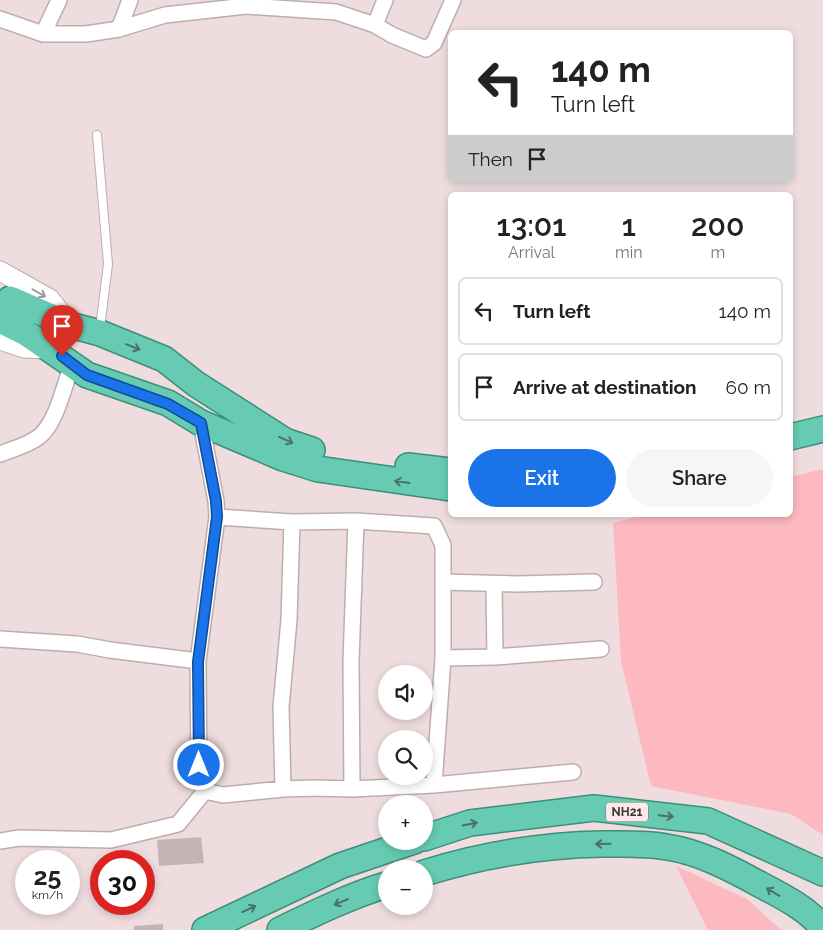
<!DOCTYPE html>
<html lang="en">
<head>
<meta charset="utf-8">
<style>
	:root { --surface:#fff; --page:#f6f6f6; --text:#222; --muted:#767676; --line:#e0e0e0; --accent:#1a73e8 }
	body { margin:0; font-family:Raleway,sans-serif; background:var(--page); color:var(--text); height:100vh; display:flex; flex-direction:column; font-size:19px; white-space:nowrap }
	* { box-sizing:border-box; margin:0 }
	p { font-size:16px; color:var(--muted) }
	.icon { flex:none; width:28px; height:28px; fill:none; stroke:currentColor; stroke-width:2; stroke-linecap:round; stroke-linejoin:round }
	.map { position:relative; flex:1; overflow:hidden }
	.side { position:absolute; left:448px; top:192px; width:345px; height:325px; display:flex; flex-direction:column; background:var(--surface); border-radius:8px; box-shadow:0 2px 8px #0003 }
	.side>* { flex:none }
	.top-card { position:absolute; left:448px; top:30px; width:345px; height:152px; border-radius:8px; box-shadow:0 2px 8px #0003; background:#fff; color:var(--text); overflow:hidden }
	.buttons { position:absolute; left:378px; top:665px; display:grid; gap:10px }
	.buttons a { display:grid; place-items:center; width:55px; height:55px; border-radius:50%; background:var(--surface); box-shadow:0 2px 8px #0003; font-size:25px }
	.speed { position:absolute; left:15px; top:850px; display:flex; gap:10px; font-size:25px; font-weight:700; text-align:center }
	.speed>* { display:grid; place-content:center; width:65px; height:65px; border-radius:50%; background:var(--surface); box-shadow:0 2px 8px #0003; line-height:1 }
	.speed small { font-size:12px; font-weight:400 }
	.speed .limit { border:8px solid #d22; background:#fff; color:#111 }
	.pin { position:absolute; display:grid; place-items:center; width:42px; height:42px; color:#fff; margin:-51px -21px; border-radius:50% 50% 50% 0; rotate:-45deg; box-shadow:0 0 5px #0007 }
	.pin .icon { rotate:45deg }
	.me { position:absolute; width:55px; margin:-28px; rotate:0deg; stroke-linejoin:round; filter:drop-shadow(0 0 4px #0008) }
	.turn { display:flex; align-items:center; gap:18px; height:105px; padding:0 20px; font-size:22px }
	.turn .icon { width:65px; height:65px; stroke-width:2.5 }
	.turn b { display:block; font-size:35px; line-height:42px }
	.then { display:flex; align-items:center; height:48px; padding:0 20px; background:#0003; gap:10px; font-size:19px }
	.eta { display:flex; justify-content:space-evenly; align-items:center; height:85px; text-align:center }
	.eta b { font-size:30px; font-weight:600; line-height:35px }
	.action { display:flex; gap:10px; margin-top:auto; padding:10px 20px }
	.action a { flex:1; height:58px; border-radius:30px; background:var(--accent); color:#fff; font-size:20px; font-weight:600; line-height:58px; text-align:center }
	.action a+a { background:var(--page); color:var(--text) }
	ul { padding:0; list-style:none }
	li { display:flex; align-items:center; gap:15px; height:68px; margin:0 10px 8px; padding:0 10px; border:2px solid var(--line); border-radius:8px }
	li div { flex:1 }
	li b { display:block; font-size:19px }
	li em { font-style:normal }
	.map>svg:first-child { display:block }
	.green { fill:#fdb9c0 }
	.building { fill:#c5b4b5 }
	.lines { fill:none; stroke-linecap:round; stroke-linejoin:round }
	.service-casing { stroke:#beadae; stroke-width:10 }
	.minor-casing { stroke:#beadae; stroke-width:18 }
	.tertiary-casing { stroke:#beadae; stroke-width:21 }
	.trunk-casing { stroke:#3e8e79; stroke-width:28 }
	.service { stroke:#fff; stroke-width:8 }
	.minor { stroke:#fff; stroke-width:15 }
	.tertiary { stroke:#fff; stroke-width:19 }
	.trunk { stroke:#66cbb2; stroke-width:25 }
	.oneway { stroke:#9d9a9a }
	.oneway2 { stroke:#4c7066 }
	.route-casing { stroke:#114b97; stroke-width:12 }
	.route { stroke:#1a73e8; stroke-width:9 }
	.labels { text-anchor:middle; stroke-width:4.5; stroke-linejoin:round; paint-order:stroke }
	.shield { fill:#fceaeb; stroke:#756b6b; stroke-width:1 }
	.shield-label { font-size:12px; font-weight:bold; fill:#3b3434 }
</style>
</head>
<body>
<div class="map">
<svg width="823" height="930" viewBox="0 0 823 930">
	<rect width="100%" height="100%" fill="#efdcde"/>
	<!-- green -->
	<path class="green" d="M823,469V835L791,814L651,786L621,661L613,523L644,515H790V477Z
		M676,866L747,899L781,930H708Z"/>
	<!-- building -->
	<path class="building" d="M201,837L204,863L159,866L157,840Z
		M163,924V930H134V926Z"/>
	<g class="lines">
		<defs>
			<path id="service" d="M97,135L108,264L100,328"/>
			<path id="minor" d="M0,19L43,34H86L119,29L165,15L246,6L336,12L375,25L392,35L426,49L434,43L453,0
				M375,25L385,0
				M119,29L130,0
				M43,34L59,0
				M201,423L216,501L217,517L198,661L199,782L205,791L223,795L283,789L314,788L352,789L434,785L573,772
				M0,454C13,449 29,445 40,436C57,421 64,386 72,364
				M217,517L292,522L356,521L434,526L443,545V658L434,785
				M443,582L517,584L594,582
				M494,584L495,657
				M0,639L77,644L110,650L198,661
				M443,658L495,657L601,649
				M283,789L281,707L289,620L292,522
				M352,789L351,661L356,521
				M0,841L19,838L111,840L178,824L205,791"/>
			<path id="tertiary" d="M0,271L50,299L69,324
				M0,340L24,348L50,349"/>
			<path id="trunk" d="M10,299L70,325L100,333L164,359L196,384L285,441L312,450
				M0,320L26,333L87,375L168,403L201,423L283,458L318,469L450,488
				M790,437L823,429
				M408,466L450,471
				M424,838L470,823L594,808L708,821L823,873
				M424,873C482,855 541,845 602,844C624,844 646,843 667,847C700,852 732,869 761,885C782,896 808,909 823,928
				M205,930L340,866L414,841
				M280,930C315,913 350,896 386,885"/>
		</defs>
		<!-- service casing -->
		<use href="#service" class="service-casing"/>
		<!-- minor casing -->
		<use href="#minor" class="minor-casing"/>
		<!-- tertiary casing -->
		<use href="#tertiary" class="tertiary-casing"/>
		<!-- trunk casing -->
		<use href="#trunk" class="trunk-casing"/>
		<!-- service -->
		<use href="#service" class="service"/>
		<!-- minor -->
		<use href="#minor" class="minor"/>
		<!-- tertiary -->
		<use href="#tertiary" class="tertiary"/>
		<!-- trunk -->
		<use href="#trunk" class="trunk"/>
	</g>
	<!-- one-way arrows -->
	<defs><path id="oneway-shaft" d="M-6 0H5M1.5-3L5.5 0L1.5 3" fill="none" stroke-width="1.6" stroke-linecap="round" stroke-linejoin="round" transform="scale(1.25)"/></defs>
	<use class="oneway" href="#oneway-shaft" transform="translate(39 293) rotate(30)"/>
	<g class="oneway2">
		<use href="#oneway-shaft" transform="translate(133 347) rotate(22)"/>
		<use href="#oneway-shaft" transform="translate(286 440) rotate(25)"/>
		<use href="#oneway-shaft" transform="translate(402 482) rotate(-172)"/>
		<use href="#oneway-shaft" transform="translate(666 816) rotate(6)"/>
		<use href="#oneway-shaft" transform="translate(470 824) rotate(-12)"/>
		<use href="#oneway-shaft" transform="translate(603 844) rotate(179)"/>
		<use href="#oneway-shaft" transform="translate(773 892) rotate(-149)"/>
		<use href="#oneway-shaft" transform="translate(341 902) rotate(157)"/>
		<use href="#oneway-shaft" transform="translate(249 909) rotate(-25)"/>
	</g>
	<g class="lines">
		<defs>
			<path id="route" d="M62,356L87,375L168,404L201,423L216,501L217,517L198,662L199,765"/>
		</defs>
		<!-- route casing -->
		<use href="#route" class="route-casing"/>
		<!-- route -->
		<use href="#route" class="route"/>
	</g>
	<g class="labels">
		<!-- shield labels -->
		<rect class="shield" x="606" y="802.5" width="42" height="19" rx="4"/>
		<g class="shield-label">
			<text x="627" y="816">NH21</text>
		</g>
	</g>
</svg>
<div class="buttons">
<a><svg class="icon" aria-label="sound" viewBox="0 0 24 24"><path d="M4 9h4l5-4v14l-5-4H4zM17 9q2 3 0 6"/></svg></a>
<a><svg class="icon" aria-label="search" viewBox="0 0 24 24"><circle cx="10" cy="10" r="6"/><path d="M15 15l6 6"/></svg></a>
<a>+</a>
<a>−</a>
</div>
<div class="speed"><div>25<small>km/h</small></div><div class="limit">30</div></div>
<div class="pin" style="left:62px;top:356px;background:#d93025"><svg class="icon" aria-label="arrive" viewBox="0 0 24 24"><path d="M6 21V4h12l-3 4 3 4H6"/></svg></div>
<svg class="me" style="left:199px;top:765px" viewBox="-20 -20 40 40"><circle r="17" fill="#1a73e8" stroke="#fff" stroke-width="3"/><path d="M0-11L8 9 0 5-8 9z" fill="#fff"/></svg>
<div class="top-card">
<div class="turn"><svg class="icon" aria-label="left" viewBox="0 0 24 24"><path d="M17 20v-9H6M10 6l-5 5 5 5"/></svg><div><b>140 m</b>Turn left</div></div>
<div class="then">Then<svg class="icon" aria-label="arrive" viewBox="0 0 24 24"><path d="M6 21V4h12l-3 4 3 4H6"/></svg></div>
</div>
<section class="side">
<div class="eta">
<div><b>13:01</b><p>Arrival</p></div>
<div><b>1</b><p>min</p></div>
<div><b>200</b><p>m</p></div>
</div>
<ul>
<li><svg class="icon" aria-label="left" viewBox="0 0 24 24"><path d="M17 20v-9H6M10 6l-5 5 5 5"/></svg><div><b>Turn left</b></div><em>140 m</em></li>
<li><svg class="icon" aria-label="arrive" viewBox="0 0 24 24"><path d="M6 21V4h12l-3 4 3 4H6"/></svg><div><b>Arrive at destination</b></div><em>60 m</em></li>
</ul>
<div class="action"><a>Exit</a><a>Share</a></div>
</section>
</div>
</body>
</html>
